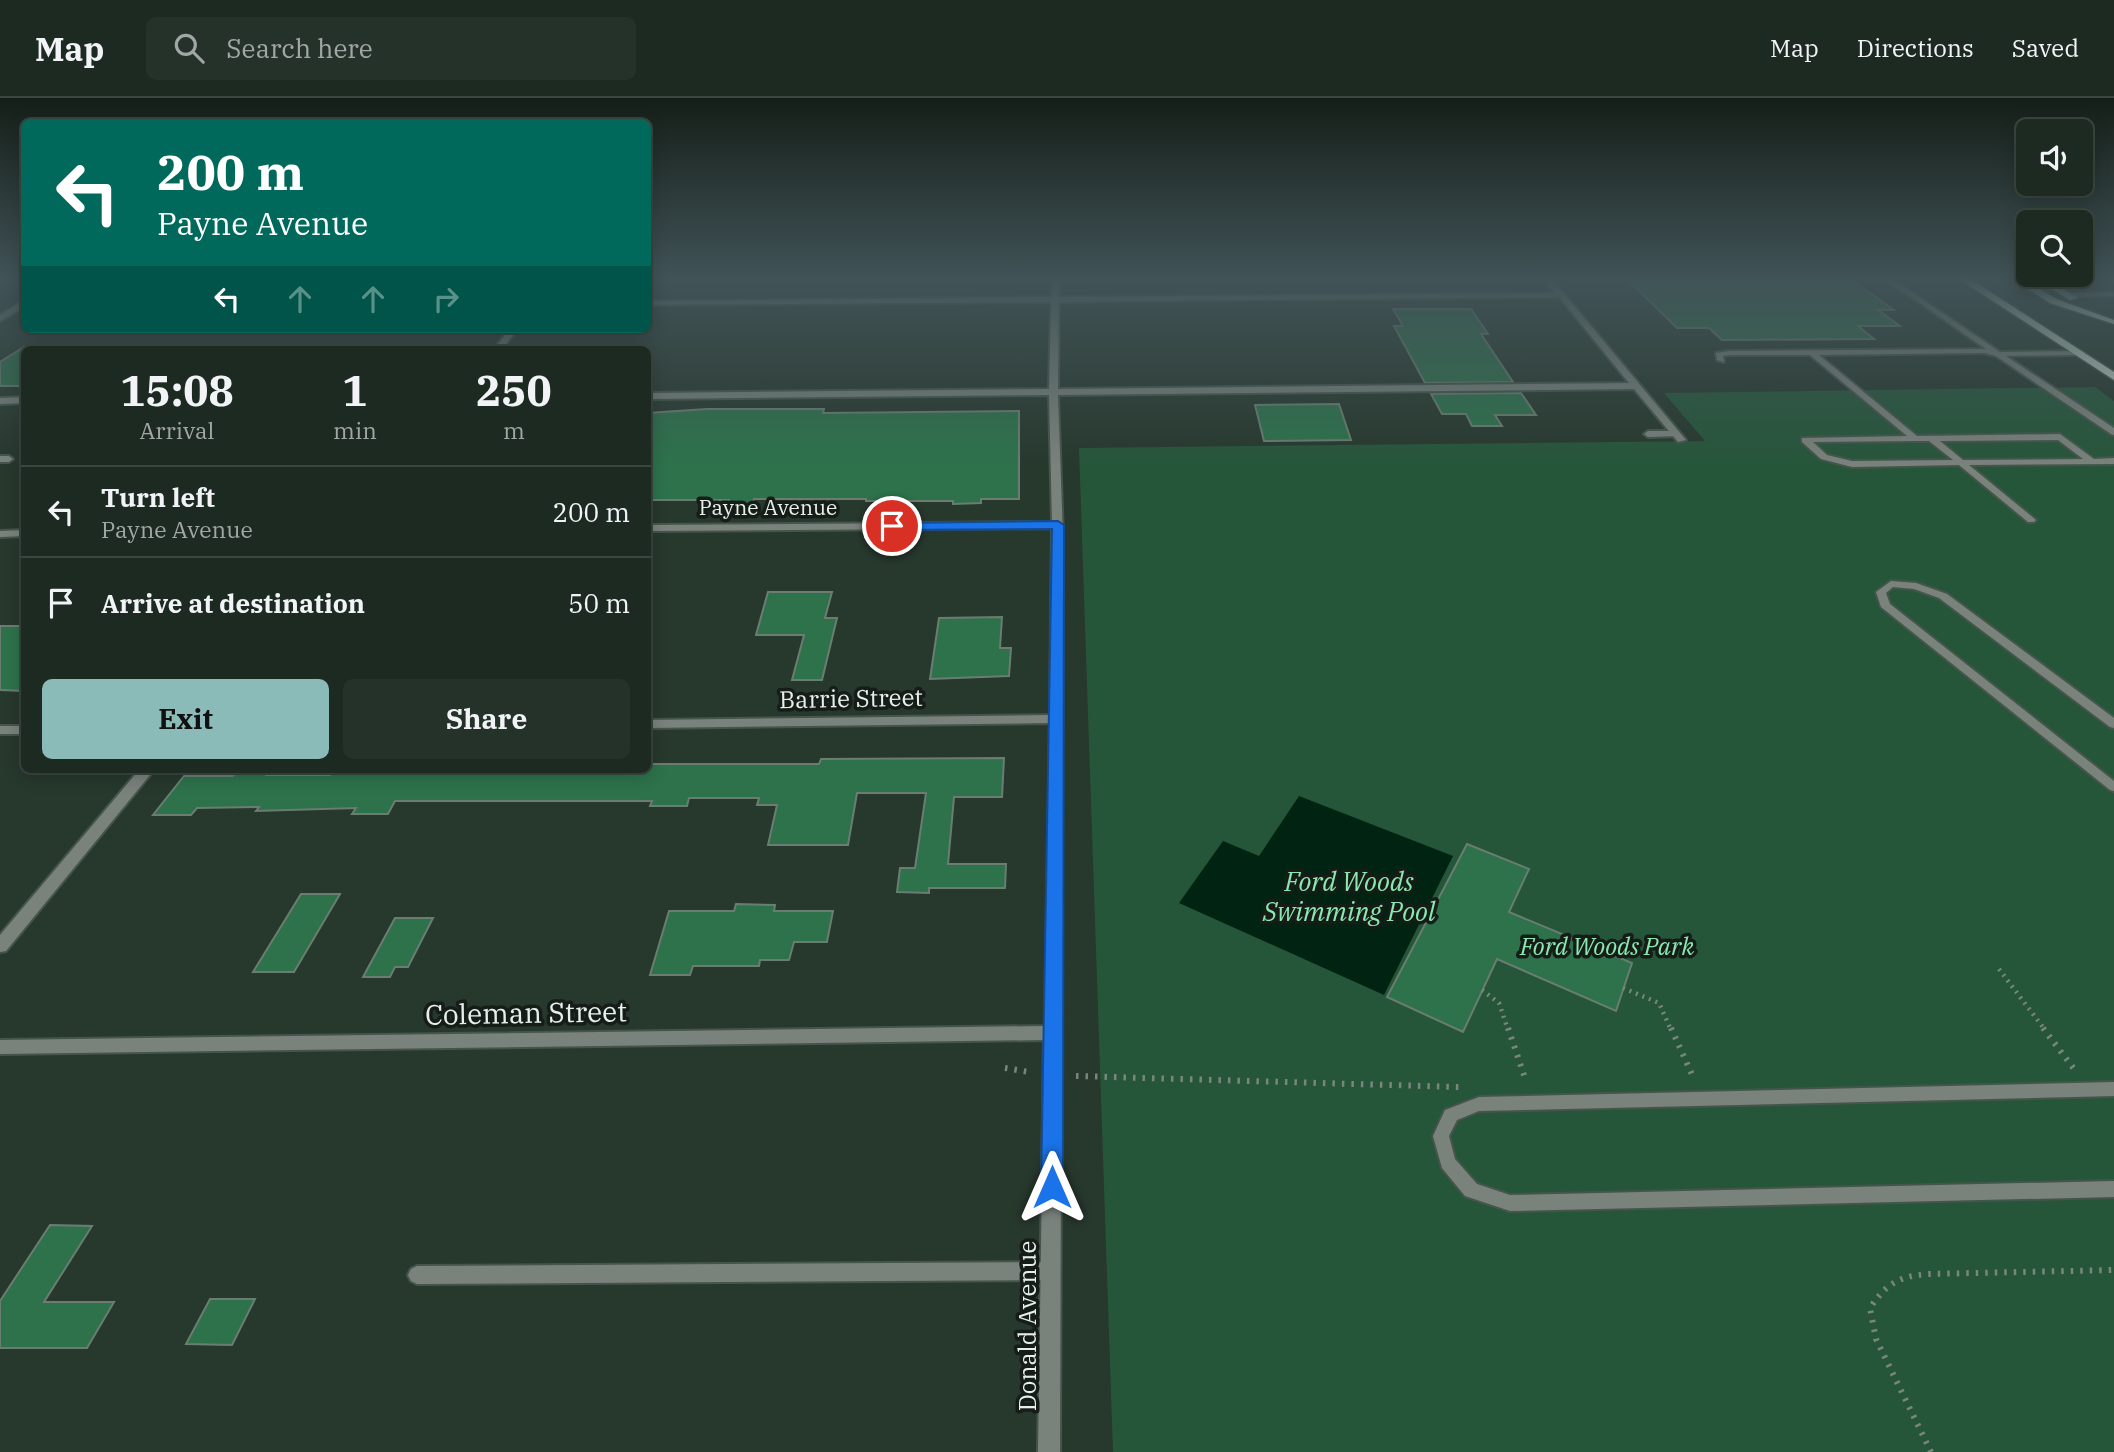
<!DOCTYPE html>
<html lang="en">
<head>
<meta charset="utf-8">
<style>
	:root { --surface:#1d2a22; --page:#25322a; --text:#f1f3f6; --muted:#a0a7a5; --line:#3b4640; --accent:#8bbbb9 }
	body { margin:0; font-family:"IBM Plex Serif",serif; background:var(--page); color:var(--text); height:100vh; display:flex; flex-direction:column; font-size:26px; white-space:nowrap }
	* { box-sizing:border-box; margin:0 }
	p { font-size:23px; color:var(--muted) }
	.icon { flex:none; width:38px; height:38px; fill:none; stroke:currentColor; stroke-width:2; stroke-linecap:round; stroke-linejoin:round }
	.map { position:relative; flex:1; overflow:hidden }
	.panel { position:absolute; left:21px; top:248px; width:630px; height:427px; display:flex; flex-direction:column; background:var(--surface); border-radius:10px; box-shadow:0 4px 18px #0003,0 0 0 2px var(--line) }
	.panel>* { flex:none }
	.top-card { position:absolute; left:21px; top:21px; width:630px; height:214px; border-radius:10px; box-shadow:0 4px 18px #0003,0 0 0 2px var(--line); background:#00695c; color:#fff; overflow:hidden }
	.controls { position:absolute; left:2016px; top:21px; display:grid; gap:14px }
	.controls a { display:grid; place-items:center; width:77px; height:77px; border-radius:10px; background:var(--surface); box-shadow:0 4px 18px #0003,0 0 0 2px var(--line); font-size:35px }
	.pin { position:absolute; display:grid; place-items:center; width:60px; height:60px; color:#fff; margin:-30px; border:4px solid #fff; border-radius:50%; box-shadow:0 2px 7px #0007 }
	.me { position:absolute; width:77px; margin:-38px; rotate:0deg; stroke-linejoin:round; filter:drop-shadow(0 0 5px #0008) }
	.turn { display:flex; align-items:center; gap:24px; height:147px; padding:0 21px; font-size:32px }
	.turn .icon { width:91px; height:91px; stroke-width:2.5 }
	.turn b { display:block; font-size:49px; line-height:60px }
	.lanes { display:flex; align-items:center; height:66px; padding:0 21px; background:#0003; justify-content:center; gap:35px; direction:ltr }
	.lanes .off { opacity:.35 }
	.eta { display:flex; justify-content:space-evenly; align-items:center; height:119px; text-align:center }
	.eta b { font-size:42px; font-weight:800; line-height:49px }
	.button { display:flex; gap:14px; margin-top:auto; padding:14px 21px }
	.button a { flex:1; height:80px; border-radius:10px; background:var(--accent); color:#111; font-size:28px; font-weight:800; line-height:80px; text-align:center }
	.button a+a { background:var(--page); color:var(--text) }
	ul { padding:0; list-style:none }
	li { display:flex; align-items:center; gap:21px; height:91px; padding:0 21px; border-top:2px solid var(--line) }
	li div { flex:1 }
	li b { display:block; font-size:26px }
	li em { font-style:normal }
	header { display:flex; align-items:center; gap:42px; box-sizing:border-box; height:98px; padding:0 35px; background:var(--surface); border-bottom:2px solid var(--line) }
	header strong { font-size:33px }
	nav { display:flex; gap:38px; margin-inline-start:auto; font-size:24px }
	.search { width:490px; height:63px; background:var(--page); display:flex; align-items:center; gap:18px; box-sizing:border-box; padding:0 24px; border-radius:10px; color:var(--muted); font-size:26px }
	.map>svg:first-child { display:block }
	.green { fill:#26563a }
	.water { fill:#002411 }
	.building { fill:#2d724b; stroke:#6b7d71; stroke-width:2 }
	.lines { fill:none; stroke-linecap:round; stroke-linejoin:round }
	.service-casing { stroke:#46554b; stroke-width:4 }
	.minor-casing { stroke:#46554b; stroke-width:4 }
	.primary-casing { stroke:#46554b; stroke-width:3 }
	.path-far1 { stroke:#78867c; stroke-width:4.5; stroke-dasharray:2 5; stroke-linecap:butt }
	.path { stroke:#78867c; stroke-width:6; stroke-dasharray:2.5 7; stroke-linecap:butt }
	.service { fill:#7a827c; fill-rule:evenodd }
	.minor { fill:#7a827c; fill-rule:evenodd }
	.primary { fill:#c0d1c5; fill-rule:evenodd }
	.route { fill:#1a73e8; stroke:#114b97; stroke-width:2 }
	.labels { text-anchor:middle; stroke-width:7; stroke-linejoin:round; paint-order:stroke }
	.far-street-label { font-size:21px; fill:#e6f0e9; stroke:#161d18 }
	.street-label { font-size:24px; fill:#e6f0e9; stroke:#161d18 }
	.park-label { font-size:24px; font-style:italic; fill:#89e9ae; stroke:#161d18 }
	.water-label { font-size:26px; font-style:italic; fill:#8ae9ae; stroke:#161d18 }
	.near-street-label { font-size:28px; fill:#e6f0e9; stroke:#161d18 }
</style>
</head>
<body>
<header>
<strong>Map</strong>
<div class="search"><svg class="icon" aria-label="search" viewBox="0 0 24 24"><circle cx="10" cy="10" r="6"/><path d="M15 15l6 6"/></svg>Search here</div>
<nav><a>Map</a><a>Directions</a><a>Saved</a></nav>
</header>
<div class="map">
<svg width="2114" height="1354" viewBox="0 0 2114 1354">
	<rect width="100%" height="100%" fill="#27382d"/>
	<!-- green -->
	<path class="green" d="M2095,289L2114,303V1354H1113L1079,350L1705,343L1664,295Z"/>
	<!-- water -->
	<path class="water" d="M1299,698L1453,758L1384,897L1179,805L1223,743L1259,758Z"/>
	<!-- building -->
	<path class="building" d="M1625,179L1850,181L1894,212H1878L1900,228H1858L1874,241L1722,242L1709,230H1677Z
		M1393,211H1471L1488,236H1481L1513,284L1425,285L1394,228H1403Z
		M24,249V288H0V264Z
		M1521,295L1536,317H1495L1502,328H1472L1466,316H1442L1431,296Z
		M1339,306L1351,342L1264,343L1255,307Z
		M707,311H824L823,315L1019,313V401H981V405L953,406V403H866V401H754L752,405H728L729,402H648V315Z
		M768,494H832L825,520H837L822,582H792L804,537H756Z
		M1002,519L1000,550H1011L1009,578L930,581L939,520Z
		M0,528H24V593L0,592Z
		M1004,660L1002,699H954L948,766H1006L1005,790H929V795L897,794L900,770H915L926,695H857L848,747H768L777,707H757L759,700H689L687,708H650L652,703H395L388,716H352L356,710L256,713L259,709L197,710L191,717H153L184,678H233L236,674H270L267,677H330L332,674L379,672H648V666H819L821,661Z
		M1467,746L1529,771L1509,814L1632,865L1616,913L1497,861L1463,934L1387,899Z
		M301,796H340L294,874H253Z
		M736,806L775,807L774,813H833L827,844H794L789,862H760L759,868H693L690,877H650L669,813H734Z
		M395,820H433L408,869H395L390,879H363Z
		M50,1127L92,1128L44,1204H114L87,1250H0V1203Z
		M210,1201H255L232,1247L186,1246Z"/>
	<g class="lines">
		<defs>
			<path id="service" d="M1882,179H1889L2000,254L2081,253L2082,255L2078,257L2006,258L2114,330V337L2111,336L1996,258L1984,255L1819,257L1917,338L2060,336L2094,361L2114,360V366L1969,367L2036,422L2034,424H2028L1959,367L1852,369L1821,361L1802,344V340L1907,338L1810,257H1729L1723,258L1724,264L1717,262L1716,255L1729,253L1986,251ZM2058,342L2083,361L1963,362L1940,343ZM1916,343H1929L1953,362L1852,363L1827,357L1813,344Z
				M1676,333L1679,334V338L1648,339L1644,336L1648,333Z
				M0,358H9L13,361L9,364H0Z
				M1891,483L1916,485L1947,496L2114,620V630L2110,629L1939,500L1914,491L1893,489L1886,495L1890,506L2114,683V693L2110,692L1881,509L1876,494Z
				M2114,984V998L1479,1013L1457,1022L1449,1038L1455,1061L1477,1086L1510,1097L2114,1083V1099L1510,1113L1465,1098L1442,1070L1433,1038L1445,1012L1479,999Z
				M1051,1164L1057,1167L1060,1173L1057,1179L1051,1182L417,1186L411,1183L408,1177L411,1171L417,1168Z"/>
			<path id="minor" d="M1052,179H1060L1059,199L1555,195L1542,179H1550L1686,342L1678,344L1634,291L1058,297L1063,440L1060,1354H1038L1044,942L0,956V942L1045,928L1050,625L648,630V622L1050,617L1052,430L648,433V427L1052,424L1049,297L648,301V295L1049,291L1051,204L648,207V203L1052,199ZM1559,199L1629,285L1058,291L1059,204Z
				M2114,194V198L2067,199L2063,197L2067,195Z
				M21,204H24V209L0,223V217Z
				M510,231H518L501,252H493Z
				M24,299V305L0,306V300Z
				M24,432V438L0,439V433Z
				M0,628H24V636H0Z
				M139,672H154L6,853L0,854V837Z"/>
			<path id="primary" d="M1956,179H1967L2114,274V282Z
				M2009,179H2020L2056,201L2114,222V226L2050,205Z
				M2032,179H2043L2078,200L2070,202Z"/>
		</defs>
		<!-- service casing -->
		<use href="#service" class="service-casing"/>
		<!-- minor casing -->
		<use href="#minor" class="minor-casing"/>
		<!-- primary casing -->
		<use href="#primary" class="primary-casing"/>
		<!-- path-far1 -->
		<path class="path-far1" d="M1999,871L2045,932
			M1623,890L1659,905L1671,932
			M1482,892L1499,905L1508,932"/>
		<!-- path -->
		<path class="path" d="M1508,930L1526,983
			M1671,930L1694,981
			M2043,930L2074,971
			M1005,970L1029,974
			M1076,978L1459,989
			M1931,1354L1876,1241L1870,1210C1886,1186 1899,1178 1928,1176L2114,1172"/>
		<!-- service -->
		<use href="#service" class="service"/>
		<!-- minor -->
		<use href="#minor" class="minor"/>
		<!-- primary -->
		<use href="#primary" class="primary"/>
	</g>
	<!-- sky -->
	<linearGradient id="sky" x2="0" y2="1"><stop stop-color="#151f19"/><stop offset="0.49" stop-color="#415357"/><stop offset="1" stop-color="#415357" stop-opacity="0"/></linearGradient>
	<rect width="2114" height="368" fill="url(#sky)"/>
	<!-- route -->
	<path class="route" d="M1058,423L1064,427L1063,1089L1060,1096L1052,1099L1044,1096L1041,1089L1052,431L892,432L886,428L892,425Z"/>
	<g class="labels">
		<!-- far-street labels -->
		<g class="far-street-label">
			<text x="768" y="417">Payne Avenue</text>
		</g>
		<!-- street labels -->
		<g class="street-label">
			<text transform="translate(851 601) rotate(-1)" y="8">Barrie Street</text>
			<text transform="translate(1028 1228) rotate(-90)" y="8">Donald Avenue</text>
		</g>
		<!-- park labels -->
		<g class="park-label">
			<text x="1607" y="857">Ford Woods Park</text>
		</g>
		<!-- water labels -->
		<g class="water-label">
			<text x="1349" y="793">Ford Woods<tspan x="1349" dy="30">Swimming Pool</tspan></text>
		</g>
		<!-- near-street labels -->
		<g class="near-street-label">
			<text transform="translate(526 915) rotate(-1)" y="10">Coleman Street</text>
		</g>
	</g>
</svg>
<div class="controls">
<a><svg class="icon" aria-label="sound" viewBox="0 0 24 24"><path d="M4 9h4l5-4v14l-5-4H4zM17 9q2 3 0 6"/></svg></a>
<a><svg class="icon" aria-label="search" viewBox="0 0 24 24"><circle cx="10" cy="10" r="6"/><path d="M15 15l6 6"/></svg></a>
</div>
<div class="pin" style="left:892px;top:428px;background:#d93025"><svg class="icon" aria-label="arrive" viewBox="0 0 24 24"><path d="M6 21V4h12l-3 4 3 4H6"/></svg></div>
<svg class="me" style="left:1052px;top:1089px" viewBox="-20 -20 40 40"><path d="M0-17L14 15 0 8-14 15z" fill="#1a73e8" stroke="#fff" stroke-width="4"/></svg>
<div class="top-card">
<div class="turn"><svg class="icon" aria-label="left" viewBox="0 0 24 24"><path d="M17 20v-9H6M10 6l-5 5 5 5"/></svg><div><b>200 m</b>Payne Avenue</div></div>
<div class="lanes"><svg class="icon" aria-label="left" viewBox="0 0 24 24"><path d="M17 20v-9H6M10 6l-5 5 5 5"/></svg><svg class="icon off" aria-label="ahead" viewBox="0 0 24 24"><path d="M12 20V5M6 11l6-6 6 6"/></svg><svg class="icon off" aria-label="ahead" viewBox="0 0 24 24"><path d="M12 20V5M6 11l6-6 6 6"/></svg><svg class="icon off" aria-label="right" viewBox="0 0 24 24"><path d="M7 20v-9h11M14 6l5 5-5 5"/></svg></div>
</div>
<section class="panel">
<div class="eta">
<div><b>15:08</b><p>Arrival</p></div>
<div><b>1</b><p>min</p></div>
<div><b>250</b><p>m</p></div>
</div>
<ul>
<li><svg class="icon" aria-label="left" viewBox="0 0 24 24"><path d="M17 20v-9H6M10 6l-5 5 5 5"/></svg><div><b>Turn left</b><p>Payne Avenue</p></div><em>200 m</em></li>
<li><svg class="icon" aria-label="arrive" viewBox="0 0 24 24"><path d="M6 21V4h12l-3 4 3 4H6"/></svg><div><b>Arrive at destination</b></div><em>50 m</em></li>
</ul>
<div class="button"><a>Exit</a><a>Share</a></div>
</section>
</div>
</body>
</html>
